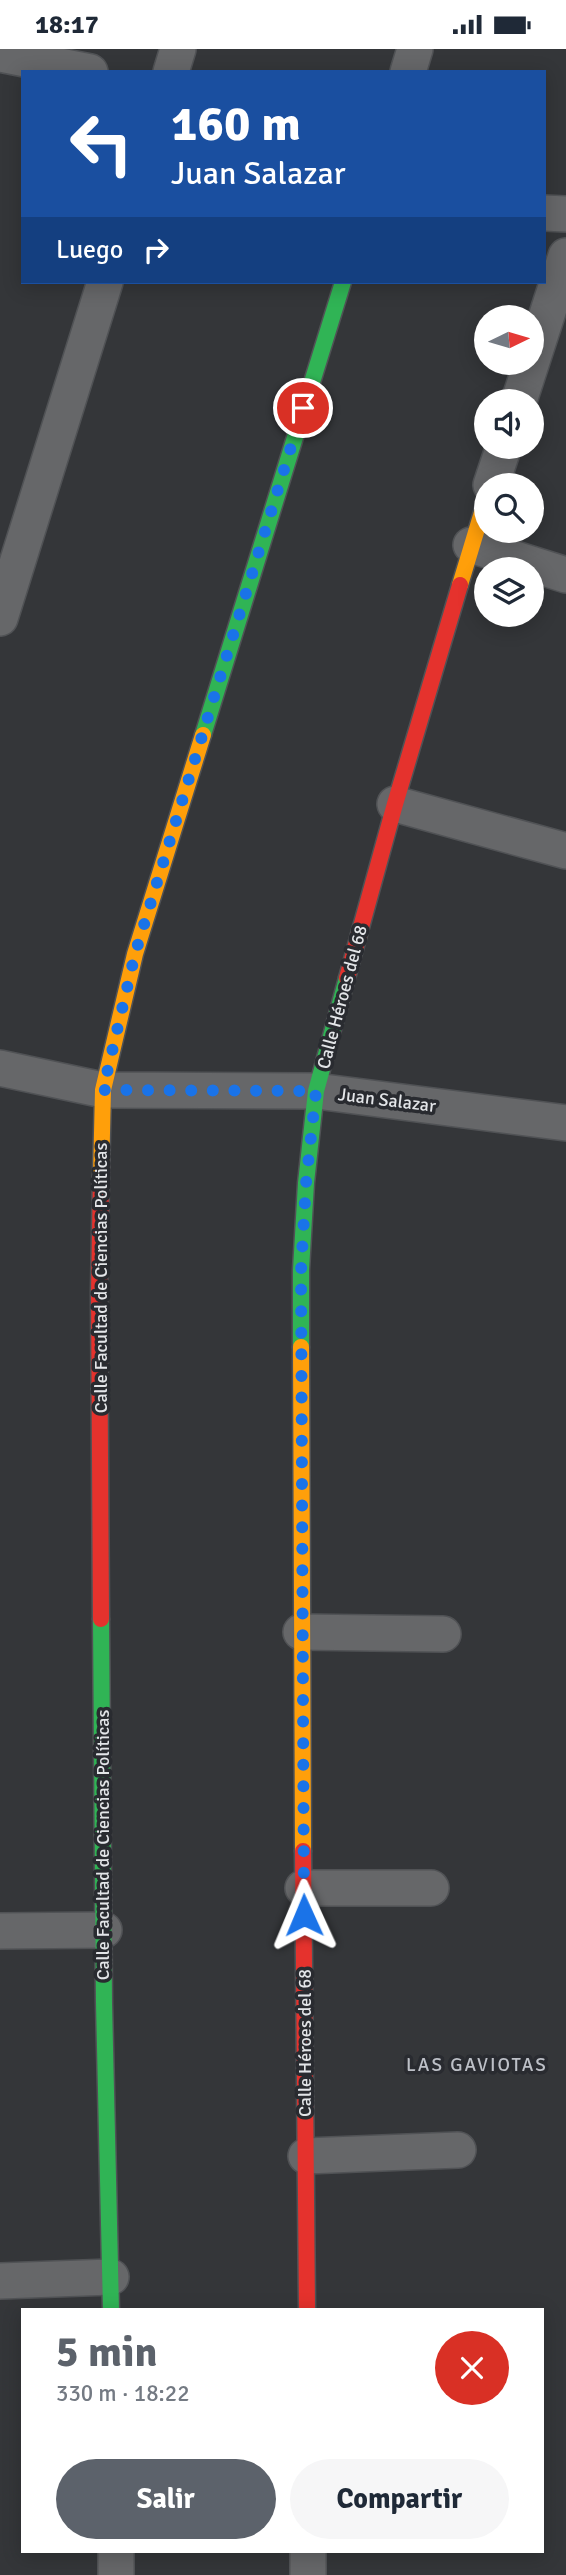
<!DOCTYPE html>
<html lang="es">
<head>
<meta charset="utf-8">
<style>
	:root { --surface:#fff; --page:#f6f6f7; --text:#1f2937; --muted:#747a83; --accent:#5c626b }
	body { margin:0; font-family:Signika,sans-serif; background:var(--page); color:var(--text); height:100vh; display:flex; flex-direction:column; font-size:26px; white-space:nowrap }
	* { box-sizing:border-box; margin:0 }
	p { font-size:23px; color:var(--muted) }
	.icon { flex:none; width:38px; height:38px; fill:none; stroke:currentColor; stroke-width:2; stroke-linecap:round; stroke-linejoin:round }
	.map { position:relative; flex:1; overflow:hidden }
	.side { position:absolute; left:21px; top:2259px; width:523px; height:245px; display:flex; flex-direction:column; background:var(--surface); border-radius:0px; box-shadow:0 4px 18px #0003 }
	.side>* { flex:none }
	.top-card { position:absolute; left:21px; top:21px; width:525px; height:214px; border-radius:0px; box-shadow:0 4px 18px #0003; background:#1a4fa0; color:#fff; overflow:hidden }
	.needle { width:46px; rotate:85deg }
	.tools { position:absolute; left:474px; top:256px; display:grid; gap:14px }
	.tools a { display:grid; place-items:center; width:70px; height:70px; border-radius:50%; background:var(--surface); box-shadow:0 4px 18px #0003; font-size:35px }
	.pin { position:absolute; display:grid; place-items:center; width:60px; height:60px; color:#fff; margin:-30px; border:4px solid #fff; border-radius:50%; box-shadow:0 2px 7px #0007 }
	.me { position:absolute; width:77px; margin:-38px; rotate:359deg; stroke-linejoin:round; filter:drop-shadow(0 0 5px #0008) }
	.turn { display:flex; align-items:center; gap:24px; height:147px; padding:0 35px; font-size:32px }
	.turn .icon { width:91px; height:91px; stroke-width:2.5 }
	.turn b { display:block; font-size:49px; line-height:60px }
	.then { display:flex; align-items:center; height:66px; padding:0 35px; background:#0003; gap:14px; font-size:26px }
	.round { display:grid; place-items:center; flex:none; width:74px; height:74px; border-radius:37px; background:var(--page) }
	.overview { display:flex; align-items:center; justify-content:space-between; height:119px; padding:0 35px }
	h1 { font-size:42px; font-weight:700; line-height:52px; color:var(--accent) }
	.primary-button { display:flex; gap:14px; margin-top:auto; padding:14px 35px }
	.primary-button a { flex:1; height:80px; border-radius:42px; background:var(--accent); color:#fff; font-size:28px; font-weight:700; line-height:80px; text-align:center }
	.primary-button a+a { background:var(--page); color:var(--text) }
	.status { display:flex; justify-content:space-between; align-items:center; height:49px; padding:0 35px; background:var(--surface); direction:ltr }
	.status svg { height:19px; fill:currentColor }
	.map>svg:first-child { display:block }
	.lines { fill:none; stroke-linecap:round; stroke-linejoin:round }
	.street-casing { stroke:#505255; stroke-width:38 }
	.fast-casing { stroke:#505255; stroke-width:19 }
	.slow-casing { stroke:#505255; stroke-width:19 }
	.jam-casing { stroke:#505255; stroke-width:19 }
	.street { stroke:#666769; stroke-width:35 }
	.fast { stroke:#30b455; stroke-width:16 }
	.slow { stroke:#ff9f0a; stroke-width:16 }
	.jam { stroke:#e5322d; stroke-width:16 }
	.route { stroke:#1a73e8; stroke-width:12; stroke-dasharray:0 21.6 }
	.labels { text-anchor:middle; stroke-width:7; stroke-linejoin:round; paint-order:stroke }
	.street-label { font-size:18px; fill:#e3e5e8; stroke:#292b30 }
	.neighbourhood-label { font-size:19px; letter-spacing:2px; fill:#bdc0c7; stroke:#292b30 }
</style>
</head>
<body>
<div class="status"><b>18:17</b><svg viewBox="0 0 49 12"><path d="M0 12V9h3v3zM5 12V6h3v6zM10 12V3h3v9zM15 12V0h3v12zM26 1h20v11H26zM47 4h2v5h-2z"/></svg></div>
<div class="map">
<svg width="566" height="2526" viewBox="0 0 566 2526">
	<rect width="100%" height="100%" fill="#343639"/>
	<g class="lines">
		<defs>
			<path id="street" d="M0,5L90,23
				M171,23L178,0
				M408,23L415,0
				M544,164L566,165
				M519,352L566,207
				M491,436L504,397
				M471,496L566,526
				M0,569L105,233
				M395,755L566,802
				M0,1019L103,1041L316,1042L566,1074
				M301,1583L443,1585
				M303,1839H431
				M0,1882L104,1881
				M306,2107L458,2101
				M0,2232L111,2228
				M116,2502V2526
				M308,2502V2526"/>
			<path id="fast" d="M203,686L343,233
				M301,1298V1221L306,1134L316,1042L347,929
				M101,1570L104,1954L111,2261"/>
			<path id="slow" d="M460,536L486,450
				M101,1127L103,1041L135,905L203,686
				M301,1298L303,1802"/>
			<path id="jam" d="M347,929L395,755L460,536
				M101,1127L99,1243L101,1570
				M303,1802L307,2261"/>
		</defs>
		<!-- street casing -->
		<use href="#street" class="street-casing"/>
		<!-- fast casing -->
		<use href="#fast" class="fast-casing"/>
		<!-- slow casing -->
		<use href="#slow" class="slow-casing"/>
		<!-- jam casing -->
		<use href="#jam" class="jam-casing"/>
		<!-- street -->
		<use href="#street" class="street"/>
		<!-- fast -->
		<use href="#fast" class="fast"/>
		<!-- slow -->
		<use href="#slow" class="slow"/>
		<!-- jam -->
		<use href="#jam" class="jam"/>
	</g>
	<g class="lines">
		<!-- route -->
		<path class="route" d="M303,359L135,905L103,1041L316,1042L306,1134L301,1222L304,1866"/>
	</g>
	<g class="labels">
		<!-- street labels -->
		<g class="street-label">
			<text transform="translate(342 948) rotate(-75)" y="6">Calle Héroes del 68</text>
			<text transform="translate(387 1051) rotate(7)" y="6">Juan Salazar</text>
			<text transform="translate(101 1229) rotate(-90)" y="6">Calle Facultad de Ciencias Políticas</text>
			<text transform="translate(103 1796) rotate(-90)" y="6">Calle Facultad de Ciencias Políticas</text>
			<text transform="translate(305 1994) rotate(-90)" y="6">Calle Héroes del 68</text>
		</g>
		<!-- neighbourhood labels -->
		<g class="neighbourhood-label">
			<text x="477" y="2022">LAS GAVIOTAS</text>
		</g>
	</g>
</svg>
<div class="tools">
<a><svg class="needle" viewBox="-14 -14 28 28"><path d="M0-13l5 13h-10z" fill="#e53935"/><path d="M0 13l5-13h-10z" fill="#747a83"/></svg></a>
<a><svg class="icon" aria-label="sound" viewBox="0 0 24 24"><path d="M4 9h4l5-4v14l-5-4H4zM17 9q2 3 0 6"/></svg></a>
<a><svg class="icon" aria-label="search" viewBox="0 0 24 24"><circle cx="10" cy="10" r="6"/><path d="M15 15l6 6"/></svg></a>
<a><svg class="icon" aria-label="layers" viewBox="0 0 24 24"><path d="M12 4l9 5-9 5-9-5zM3 14l9 5 9-5"/></svg></a>
</div>
<div class="pin" style="left:303px;top:359px;background:#d93025"><svg class="icon" aria-label="arrive" viewBox="0 0 24 24"><path d="M6 21V4h12l-3 4 3 4H6"/></svg></div>
<svg class="me" style="left:304px;top:1866px" viewBox="-20 -20 40 40"><path d="M0-17L14 15 0 8-14 15z" fill="#1a73e8" stroke="#fff" stroke-width="4"/></svg>
<div class="top-card">
<div class="turn"><svg class="icon" aria-label="left" viewBox="0 0 24 24"><path d="M17 20v-9H6M10 6l-5 5 5 5"/></svg><div><b>160 m</b>Juan Salazar</div></div>
<div class="then">Luego<svg class="icon" aria-label="right" viewBox="0 0 24 24"><path d="M7 20v-9h11M14 6l5 5-5 5"/></svg></div>
</div>
<section class="side">
<div class="overview"><div><h1>5 min</h1><p>330 m · 18:22</p></div><a class="round" style="background:#d93025;color:#fff"><svg class="icon" aria-label="close" viewBox="0 0 24 24"><path d="M6 6l12 12M18 6L6 18"/></svg></a></div>
<div class="primary-button"><a>Salir</a><a>Compartir</a></div>
</section>
</div>
</body>
</html>
